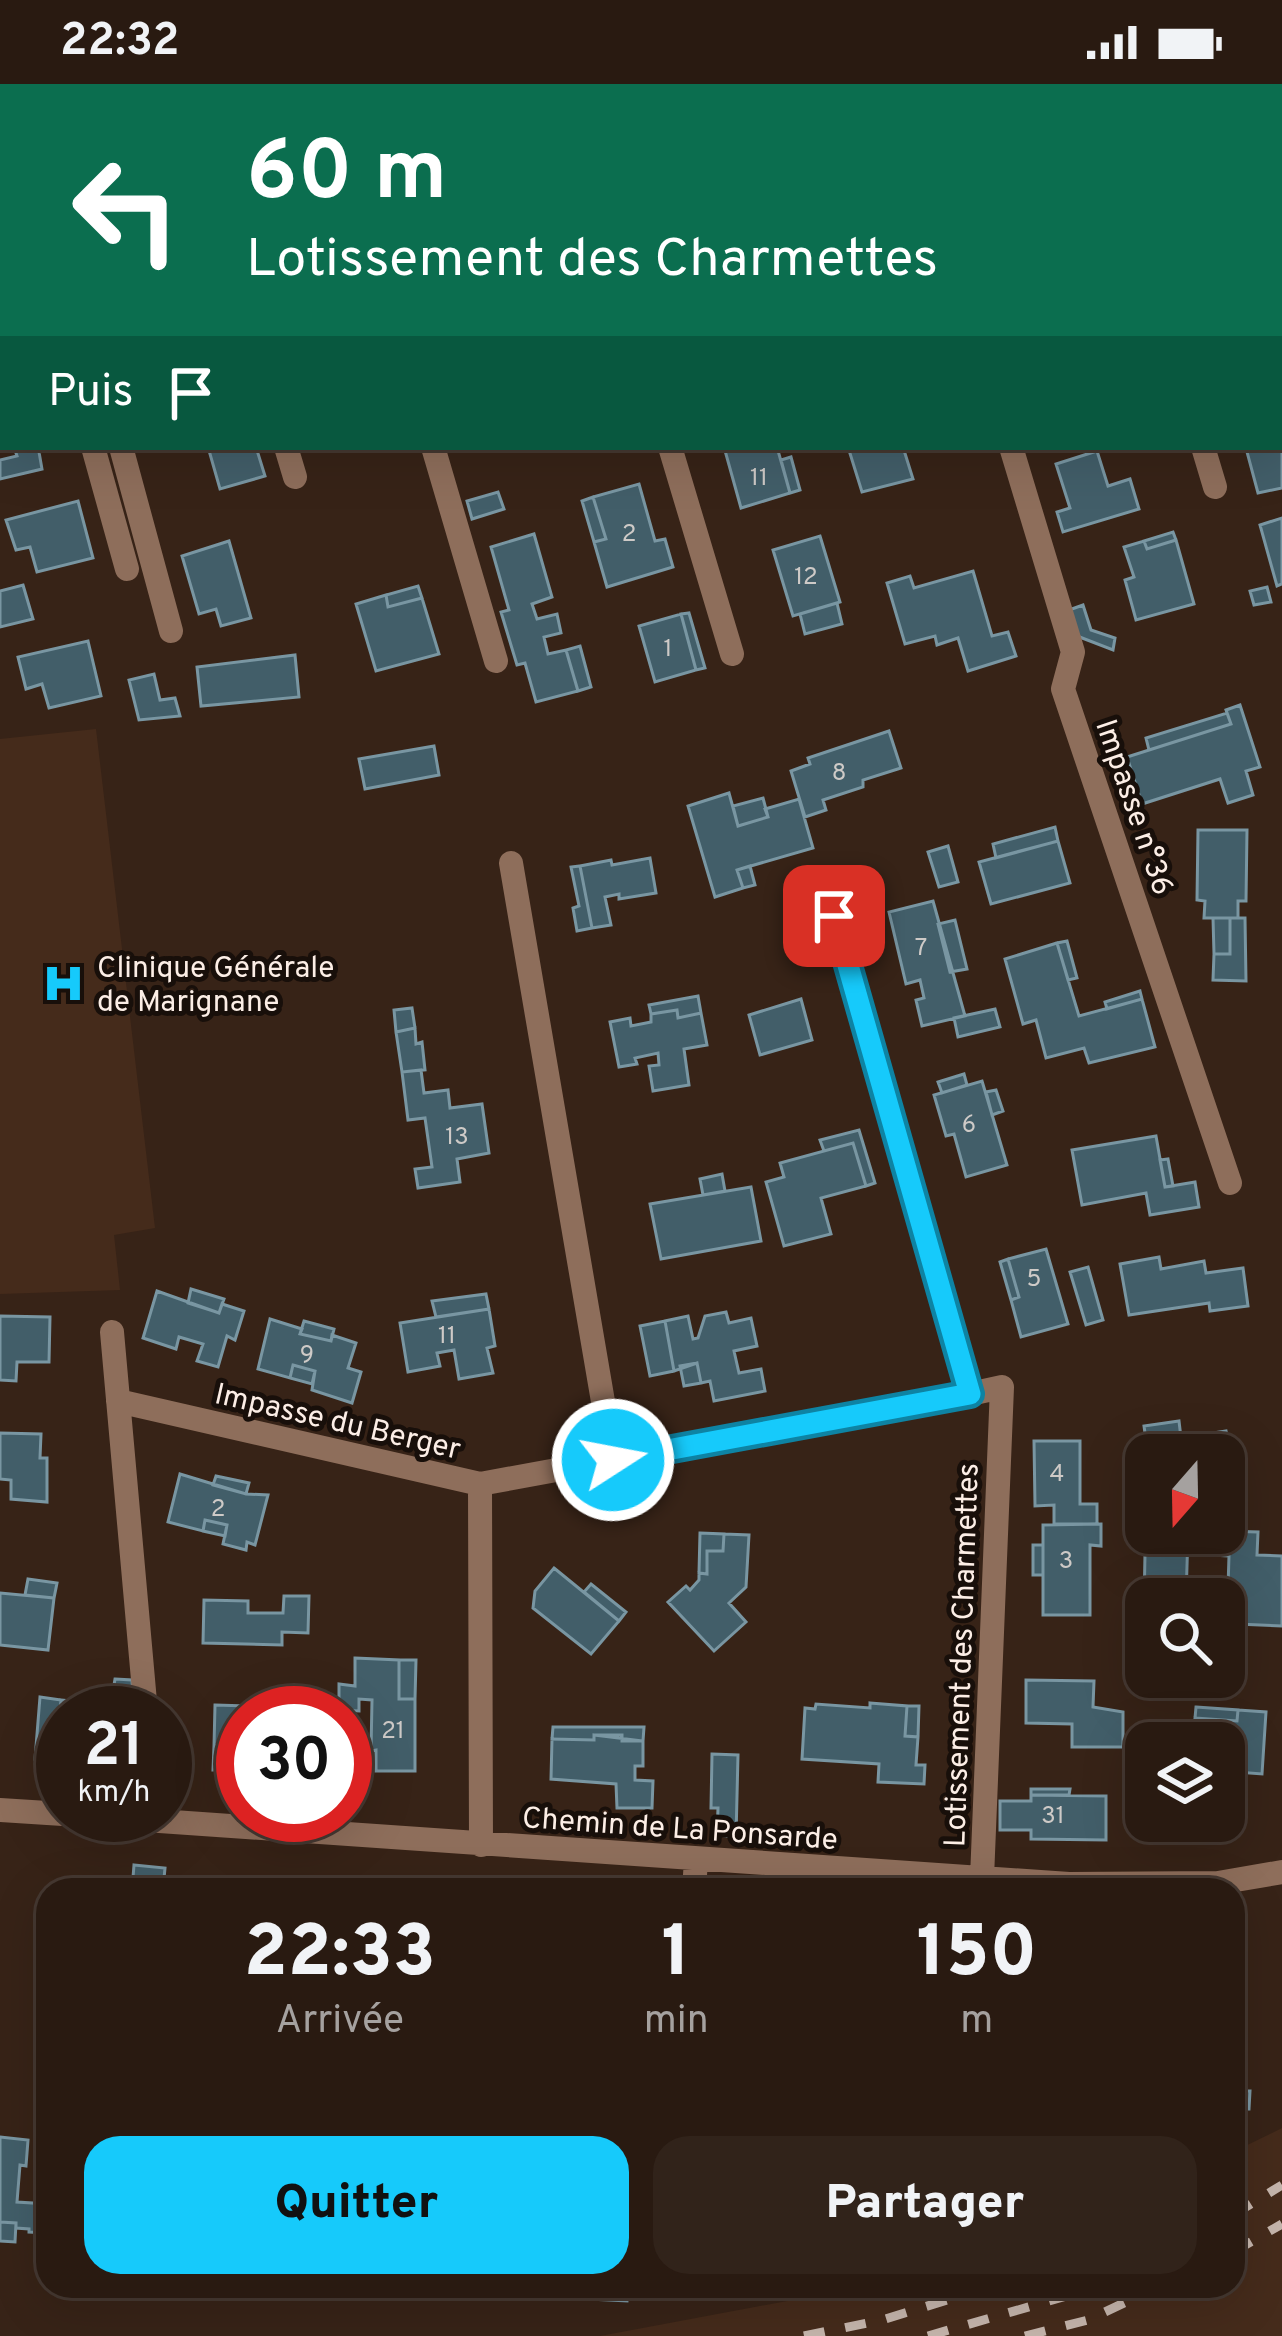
<!DOCTYPE html>
<html lang="fr">
<head>
<meta charset="utf-8">
<style>
	:root { --surface:#291a11; --page:#31231a; --text:#f1f3f6; --muted:#a5a19f; --line:#453831; --accent:#16cafb }
	body { margin:0; font-family:Overpass,sans-serif; background:var(--page); color:var(--text); height:100vh; display:flex; flex-direction:column; font-size:45px; white-space:nowrap }
	* { box-sizing:border-box; margin:0 }
	p { font-size:39px; color:var(--muted) }
	.icon { flex:none; width:66px; height:66px; fill:none; stroke:currentColor; stroke-width:2; stroke-linecap:round; stroke-linejoin:round }
	.map { position:relative; flex:1; overflow:hidden }
	.drawer { position:absolute; left:36px; top:1794px; width:1209px; height:420px; display:flex; flex-direction:column; background:var(--surface); border-radius:36px; box-shadow:0 12px 48px #0002,0 0 0 3px var(--line) }
	.drawer>* { flex:none }
	.banner { position:absolute; left:0px; top:0px; width:1284px; height:366px; box-shadow:0 12px 48px #0002,0 0 0 3px var(--line); background:#0b6e4f; color:#fff; overflow:hidden }
	.needle { width:78px; rotate:200deg }
	.controls { position:absolute; left:1125px; top:1350px; display:grid; gap:24px }
	.controls a { display:grid; place-items:center; width:120px; height:120px; border-radius:24px; background:var(--surface); box-shadow:0 12px 48px #0002,0 0 0 3px var(--line); font-size:60px }
	.speed { position:absolute; left:36px; top:1602px; display:flex; gap:24px; font-size:60px; font-weight:700; text-align:center }
	.speed>* { display:grid; place-content:center; width:156px; height:156px; border-radius:50%; background:var(--surface); box-shadow:0 12px 48px #0002,0 0 0 3px var(--line); line-height:1 }
	.speed small { font-size:30px; font-weight:400 }
	.speed .limit { border:18px solid #d22; background:#fff; color:#111 }
	.pin { position:absolute; display:grid; place-items:center; width:102px; height:102px; color:#fff; margin:-51px; border-radius:24px; box-shadow:0 6px 18px #0006 }
	.me { position:absolute; width:132px; margin:-66px; rotate:79deg; stroke-linejoin:round; filter:drop-shadow(0 0 9px #0008) }
	.turn { display:flex; align-items:center; gap:42px; height:252px; padding:0 48px; font-size:54px }
	.turn .icon { width:156px; height:156px; stroke-width:2.5 }
	.turn b { display:block; font-size:84px; line-height:102px }
	.then { display:flex; align-items:center; height:114px; padding:0 48px; background:#0003; gap:24px; font-size:45px }
	.eta { display:flex; justify-content:space-evenly; align-items:center; height:204px; text-align:center }
	.eta b { font-size:72px; font-weight:800; line-height:84px }
	.action { display:flex; gap:24px; margin-top:auto; padding:24px 48px }
	.action a { flex:1; height:138px; border-radius:36px; background:var(--accent); color:#111; font-size:48px; font-weight:800; line-height:138px; text-align:center }
	.action a+a { background:var(--page); color:var(--text) }
	.status { display:flex; justify-content:space-between; align-items:center; height:84px; padding:0 60px; background:var(--surface); direction:ltr }
	.status svg { height:33px; fill:currentColor }
	.map>svg:first-child { display:block }
	.built { fill:#452b1b }
	.building { fill:#425e69; stroke:#7996a2; stroke-width:3 }
	.lines { fill:none; stroke-linecap:round; stroke-linejoin:round }
	.minor { stroke:#8e6e5b; stroke-width:24 }
	.rail { stroke:#c5b5ac; stroke-width:9; stroke-dasharray:21 21; stroke-linecap:butt }
	.route-casing { stroke:#0e83a3; stroke-width:30 }
	.route { stroke:#16cafb; stroke-width:21 }
	.labels { text-anchor:middle; stroke-width:10; stroke-linejoin:round; paint-order:stroke }
	.number-label { font-size:24px; fill:#cecac7 }
	.street-label { font-size:30px; fill:#fceee6; stroke:#180f0a }
	.poi-label { font-size:30px; fill:#fceee6; stroke:#180f0a; text-anchor:start }
</style>
</head>
<body>
<div class="status"><b>22:32</b><svg viewBox="0 0 49 12"><path d="M0 12V9h3v3zM5 12V6h3v6zM10 12V3h3v9zM15 12V0h3v12zM26 1h20v11H26zM47 4h2v5h-2z"/></svg></div>
<div class="map">
<svg width="1282" height="2252" viewBox="0 0 1282 2252">
	<rect width="100%" height="100%" fill="#372317"/>
	<!-- built -->
	<path class="built" d="M96,645L155,1144L114,1151L120,1206L0,1210V655Z
		M1282,2044V2252H600L867,2202H1233V2068Z"/>
	<!-- building -->
	<path class="building" d="M3,176V257L0,258V177Z
		M1282,306V404L1258,409L1247,368L1260,363H1281Z
		M14,363H62L39,368L42,385L0,395V376L17,372Z
		M208,363H256L265,392L220,405Z
		M724,363H777L790,409L741,424Z
		M848,363H903L913,395L862,408Z
		M1097,367L1108,402L1130,395L1139,425L1063,448L1057,428L1070,424L1056,380Z
		M791,373L800,406L790,409L781,376Z
		M639,400L655,457L665,455L673,483L607,503L594,458L606,455L593,413Z
		M498,408L504,425L472,435L467,417Z
		M593,413L606,455L594,458L582,417Z
		M78,417L93,474L37,488L30,463L16,466L6,436Z
		M1282,434V500L1277,502L1260,441Z
		M1173,448L1176,456L1147,465L1144,457Z
		M534,450L552,513L532,520L537,535L557,530L561,549L544,553L548,570L566,566L578,607L536,618L525,579L517,581L501,528L509,526L491,463Z
		M820,452L840,518L793,532L773,466Z
		M1176,456L1194,520L1136,536L1125,496L1134,493L1124,463L1144,457L1147,465Z
		M229,457L251,534L221,542L216,525L199,530L182,472Z
		M973,487L992,552L1008,548L1016,572L968,587L958,554L937,561L935,552L905,560L887,499L910,492L914,504Z
		M23,501L33,535L0,543V507Z
		M418,502L422,514L388,523L386,511Z
		M1267,503L1271,518L1254,521L1250,507Z
		M386,511L388,523L422,514L439,570L376,587L356,520Z
		M837,519L842,540L805,550L800,530Z
		M1083,521L1091,546L1115,554L1113,566L1077,552L1069,526Z
		M689,529L705,584L696,586L681,530Z
		M681,530L696,586L655,598L639,542Z
		M88,557L101,612L49,624L42,600L26,605L18,573Z
		M580,562L591,603L578,607L566,566Z
		M295,571L299,613L201,622L197,583Z
		M154,590L160,616L175,614L180,632L139,636L129,596Z
		M1240,621L1260,683L1246,687L1253,711L1228,719L1220,695L1142,720L1127,673L1231,640L1226,626Z
		M1227,629L1231,640L1149,666L1146,654Z
		M889,647L901,684L863,696V703L823,716L826,726L805,733L791,687L810,680L808,674Z
		M434,662L439,691L365,705L359,675Z
		M729,709L738,742L768,733L765,725L799,715L813,764L737,786L743,804L715,813L688,722Z
		M763,714L768,733L738,742L733,722Z
		M1055,743L1058,757L996,774L993,760Z
		M1198,746H1247L1246,817H1238V834H1204L1205,817L1197,816Z
		M1058,757L1070,799L991,820L979,778Z
		M948,762L958,798L939,803L928,768Z
		M650,774L656,809L619,815V810L605,813L611,841L592,844L580,782L611,776L612,781Z
		M580,782L592,844L577,847L573,824L579,822L571,783Z
		M750,782L755,801L743,804L737,786Z
		M933,817L965,932L922,942L916,916L924,914L920,896L906,900L889,828Z
		M1213,834H1230V870H1214Z
		M1230,834H1245L1246,897L1213,896L1214,870H1230Z
		M955,836L967,885L950,888L938,840Z
		M1067,857L1077,894L1068,896L1057,859Z
		M1057,859L1079,932L1142,915L1155,963L1089,979L1084,964L1046,974L1036,936L1023,940L1005,875Z
		M1140,907L1142,915L1107,925L1105,918Z
		M698,912L701,929L678,934L677,926L651,930L649,921Z
		M801,915L812,956L760,971L749,931Z
		M412,924L415,944L396,948L394,926Z
		M995,925L1000,943L958,953L954,934Z
		M677,926L678,934L701,929L707,961L684,965L689,1001L653,1007L649,982L659,981L658,969L635,974L637,980L619,983L610,938L630,934L631,942L651,938V930Z
		M415,944L416,960L422,958L425,986L402,988L396,948Z
		M421,986L424,1009L448,1006L450,1024L482,1020L489,1069L457,1075L460,1098L418,1104L415,1085L432,1083L425,1034L408,1036L402,988Z
		M964,990L967,1001L942,1009L938,998Z
		M982,997L1007,1081L966,1093L954,1050L946,1052L934,1011Z
		M996,1006L1003,1027L992,1031L986,1008Z
		M859,1046L875,1099L866,1102L853,1059L824,1067L820,1056Z
		M1156,1052L1165,1103L1195,1098L1199,1123L1150,1131L1146,1109L1082,1121L1072,1066Z
		M853,1059L866,1102L821,1114L831,1150L784,1162L766,1098L784,1093L780,1079Z
		M1168,1075L1173,1102L1165,1103L1160,1076Z
		M722,1090L725,1107L703,1111L700,1095Z
		M751,1103L761,1157L661,1175L650,1120Z
		M1046,1165L1068,1240L1021,1253L1011,1216L1019,1213L1008,1175Z
		M1159,1173L1161,1185L1204,1177L1206,1189L1243,1184L1248,1222L1210,1227L1209,1219L1129,1231L1120,1180Z
		M1008,1175L1019,1213L1011,1216L1000,1178Z
		M1088,1183L1103,1236L1086,1241L1070,1188Z
		M191,1205L224,1215L219,1229L188,1219Z
		M157,1207L219,1229L222,1220L244,1227L235,1256L227,1252L218,1283L197,1277L203,1260L179,1253L176,1265L143,1254Z
		M486,1210L489,1225L436,1233L432,1217Z
		M489,1225L495,1262L487,1264L493,1289L459,1295L454,1266L437,1269L440,1282L408,1288L400,1239Z
		M726,1228L729,1239L751,1234L757,1262L734,1267L739,1289L761,1285L765,1307L714,1317L710,1297L701,1299L697,1279L674,1287L665,1237L688,1232L693,1255L698,1254L705,1232Z
		M0,1232L50,1233L49,1278H17L16,1297L0,1296Z
		M270,1235L302,1245L300,1250L331,1257L332,1251L356,1259L348,1284L361,1288L352,1319L312,1306L315,1287L293,1281L290,1294L258,1285Z
		M304,1237L334,1245L331,1257L300,1250Z
		M665,1237L674,1287L650,1292L640,1242Z
		M697,1279L701,1299L684,1302L680,1282Z
		M293,1281L315,1287L312,1300L290,1294Z
		M1179,1337L1181,1354L1226,1347L1233,1389L1224,1391V1371H1148L1144,1342Z
		M0,1349L41,1350L40,1374H47V1418L11,1415V1396L0,1395Z
		M1034,1357H1080V1420H1097V1440H1054V1421L1035,1422Z
		M180,1390L246,1410L268,1411L255,1461L247,1458L246,1466L223,1460L227,1441L205,1436L203,1447L168,1438Z
		M1146,1390V1419L1128,1421V1393Z
		M216,1392L249,1399L246,1410L213,1401Z
		M1146,1419V1449H1188L1186,1515H1146L1144,1521Z
		M205,1436L227,1441L225,1452L203,1447Z
		M1101,1440V1462L1090,1461V1531H1043V1441Z
		M1224,1447L1258,1448L1257,1471L1282,1472V1542L1237,1540L1238,1504L1228,1503L1229,1472L1213,1471V1449Z
		M700,1449L724,1450L723,1467H707V1490L699,1489Z
		M724,1450L749,1451L746,1503L729,1519L746,1538L714,1567L668,1518L686,1502L690,1506L699,1496V1489L707,1490V1467H723Z
		M1033,1461H1043V1491H1033Z
		M554,1484L619,1537L591,1570L533,1524L535,1507Z
		M28,1495L57,1499L54,1514L25,1511Z
		M591,1500L626,1528L619,1537L584,1508Z
		M0,1509L54,1514L48,1566L0,1561Z
		M284,1512H309L308,1549L282,1548V1561L203,1559L204,1516L248,1517V1529H283Z
		M355,1574L399,1576V1615H415V1687H376V1666L371,1667L372,1616L359,1615V1627L339,1626V1600L355,1602Z
		M399,1576H416L415,1615H399Z
		M115,1595L132,1596L133,1615L112,1613Z
		M1026,1596L1094,1597L1093,1623L1123,1628V1663H1072V1640L1026,1639Z
		M40,1613L61,1616L60,1627L82,1629L83,1618L110,1620L109,1629H63V1681L62,1673L35,1675Z
		M61,1616L83,1618L82,1629L60,1627Z
		M870,1619L907,1622L905,1652L918,1653L916,1681H925L924,1700L878,1698L879,1680L802,1675L805,1624L815,1625L816,1620L870,1624Z
		M215,1621L282,1623V1629H243V1687L225,1686L226,1661L214,1662Z
		M907,1622H919L918,1653L905,1652Z
		M1196,1623L1238,1626L1237,1637L1195,1634Z
		M1238,1626L1266,1628L1262,1690L1224,1687V1659H1193L1195,1634L1237,1637Z
		M553,1643H644L643,1657H622V1651H594V1656L552,1655Z
		M594,1651L643,1657V1682H635V1696L653,1697L652,1724H617L616,1700L551,1695L552,1655L594,1656Z
		M226,1661L225,1686H213L214,1662Z
		M712,1670L738,1671L736,1753L717,1751L718,1724H711Z
		M1031,1705H1070L1069,1711H1031Z
		M1031,1711L1106,1712V1756L1031,1755V1746H1000V1717H1031Z
		M134,1781L165,1784L163,1805L132,1806Z
		M1233,2007H1250L1249,2025H1233Z
		M0,2053L28,2056L26,2082L20,2081L17,2118L48,2120V2149L29,2148V2145L16,2144V2139L0,2138Z
		M0,2138L16,2139L15,2158L0,2157Z
		M571,2202H628L627,2217L570,2214Z"/>
	<g class="lines">
		<!-- minor -->
		<path class="minor" d="M327,0L328,3
			M562,0L563,3
			M901,0V3
			M1093,0L1094,3
			M15,3V0
			M277,3L284,0
			M0,81L3,80
			M93,363L127,485
			M121,363L171,547
			M286,363L295,393
			M433,363L496,577
			M670,363L732,570
			M1011,363L1073,568L1063,605L1230,1099
			M1203,363L1215,403
			M511,779L613,1376
			M834,832L970,1310L1002,1303L982,1794
			M112,1248L146,1629
			M118,1317L480,1400L970,1310
			M480,1400L481,1761
			M0,1726L63,1730
			M73,1731L1069,1800L1218,1799L1282,1788
			M694,1806L696,1776"/>
		<!-- rail -->
		<path class="rail" d="M1233,2131L1282,2101
			M1233,2168L1282,2140
			M804,2252L882,2236L993,2202
			M928,2252L1101,2202
			M1025,2252L1088,2236L1160,2202"/>
	</g>
	<g class="lines">
		<defs>
			<path id="route" d="M613,1376L970,1310L834,832"/>
		</defs>
		<!-- route casing -->
		<use href="#route" class="route-casing"/>
		<!-- route -->
		<use href="#route" class="route"/>
	</g>
	<!-- icons -->
	<defs>
		<symbol id="hospital-bare" viewBox="-9 -9 18 18"><path d="M-5-5h3v3.5h4V-5h3V5h-3V1.5h-4V5h-3Z" fill="#16cafb" stroke="#180f0a" stroke-width="2.5" paint-order="stroke"/></symbol>
	</defs>
	<g fill-rule="evenodd">
		<use href="#hospital-bare" x="34" y="870" width="59" height="59"/>
	</g>
	<g class="labels">
		<!-- number labels -->
		<g class="number-label">
			<text x="759" y="401">11</text>
			<text x="629" y="457">2</text>
			<text x="806" y="500">12</text>
			<text x="668" y="572">1</text>
			<text x="839" y="696">8</text>
			<text x="921" y="871">7</text>
			<text x="969" y="1048">6</text>
			<text x="457" y="1060">13</text>
			<text x="1034" y="1202">5</text>
			<text x="447" y="1259">11</text>
			<text x="307" y="1278">9</text>
			<text x="1057" y="1397">4</text>
			<text x="218" y="1432">2</text>
			<text x="1066" y="1484">3</text>
			<text x="393" y="1654">21</text>
			<text x="1053" y="1739">31</text>
		</g>
		<!-- street labels -->
		<g class="street-label">
			<text transform="translate(1135 723) rotate(71)" y="10">Impasse n°36</text>
			<text transform="translate(338 1337) rotate(13)" y="10">Impasse du Berger</text>
			<text transform="translate(961 1571) rotate(-88)" y="10">Lotissement des Charmettes</text>
			<text transform="translate(680 1744) rotate(4)" y="10">Chemin de La Ponsarde</text>
		</g>
		<!-- poi labels -->
		<g class="poi-label">
			<text x="97" y="893">Clinique Générale<tspan x="97" dy="34">de Marignane</tspan></text>
		</g>
	</g>
</svg>
<div class="controls">
<a><svg class="needle" viewBox="-14 -14 28 28"><path d="M0-13l5 13h-10z" fill="#e53935"/><path d="M0 13l5-13h-10z" fill="#a5a19f"/></svg></a>
<a><svg class="icon" aria-label="search" viewBox="0 0 24 24"><circle cx="10" cy="10" r="6"/><path d="M15 15l6 6"/></svg></a>
<a><svg class="icon" aria-label="layers" viewBox="0 0 24 24"><path d="M12 4l9 5-9 5-9-5zM3 14l9 5 9-5"/></svg></a>
</div>
<div class="speed"><div>21<small>km/h</small></div><div class="limit">30</div></div>
<div class="pin" style="left:834px;top:832px;background:#d93025"><svg class="icon" aria-label="arrive" viewBox="0 0 24 24"><path d="M6 21V4h12l-3 4 3 4H6"/></svg></div>
<svg class="me" style="left:613px;top:1376px" viewBox="-20 -20 40 40"><circle r="17" fill="#16cafb" stroke="#fff" stroke-width="3"/><path d="M0-11L8 9 0 5-8 9z" fill="#fff"/></svg>
<div class="banner">
<div class="turn"><svg class="icon" aria-label="left" viewBox="0 0 24 24"><path d="M17 20v-9H6M10 6l-5 5 5 5"/></svg><div><b>60 m</b>Lotissement des Charmettes</div></div>
<div class="then">Puis<svg class="icon" aria-label="arrive" viewBox="0 0 24 24"><path d="M6 21V4h12l-3 4 3 4H6"/></svg></div>
</div>
<section class="drawer">
<div class="eta">
<div><b>22:33</b><p>Arrivée</p></div>
<div><b>1</b><p>min</p></div>
<div><b>150</b><p>m</p></div>
</div>
<div class="action"><a>Quitter</a><a>Partager</a></div>
</section>
</div>
</body>
</html>
